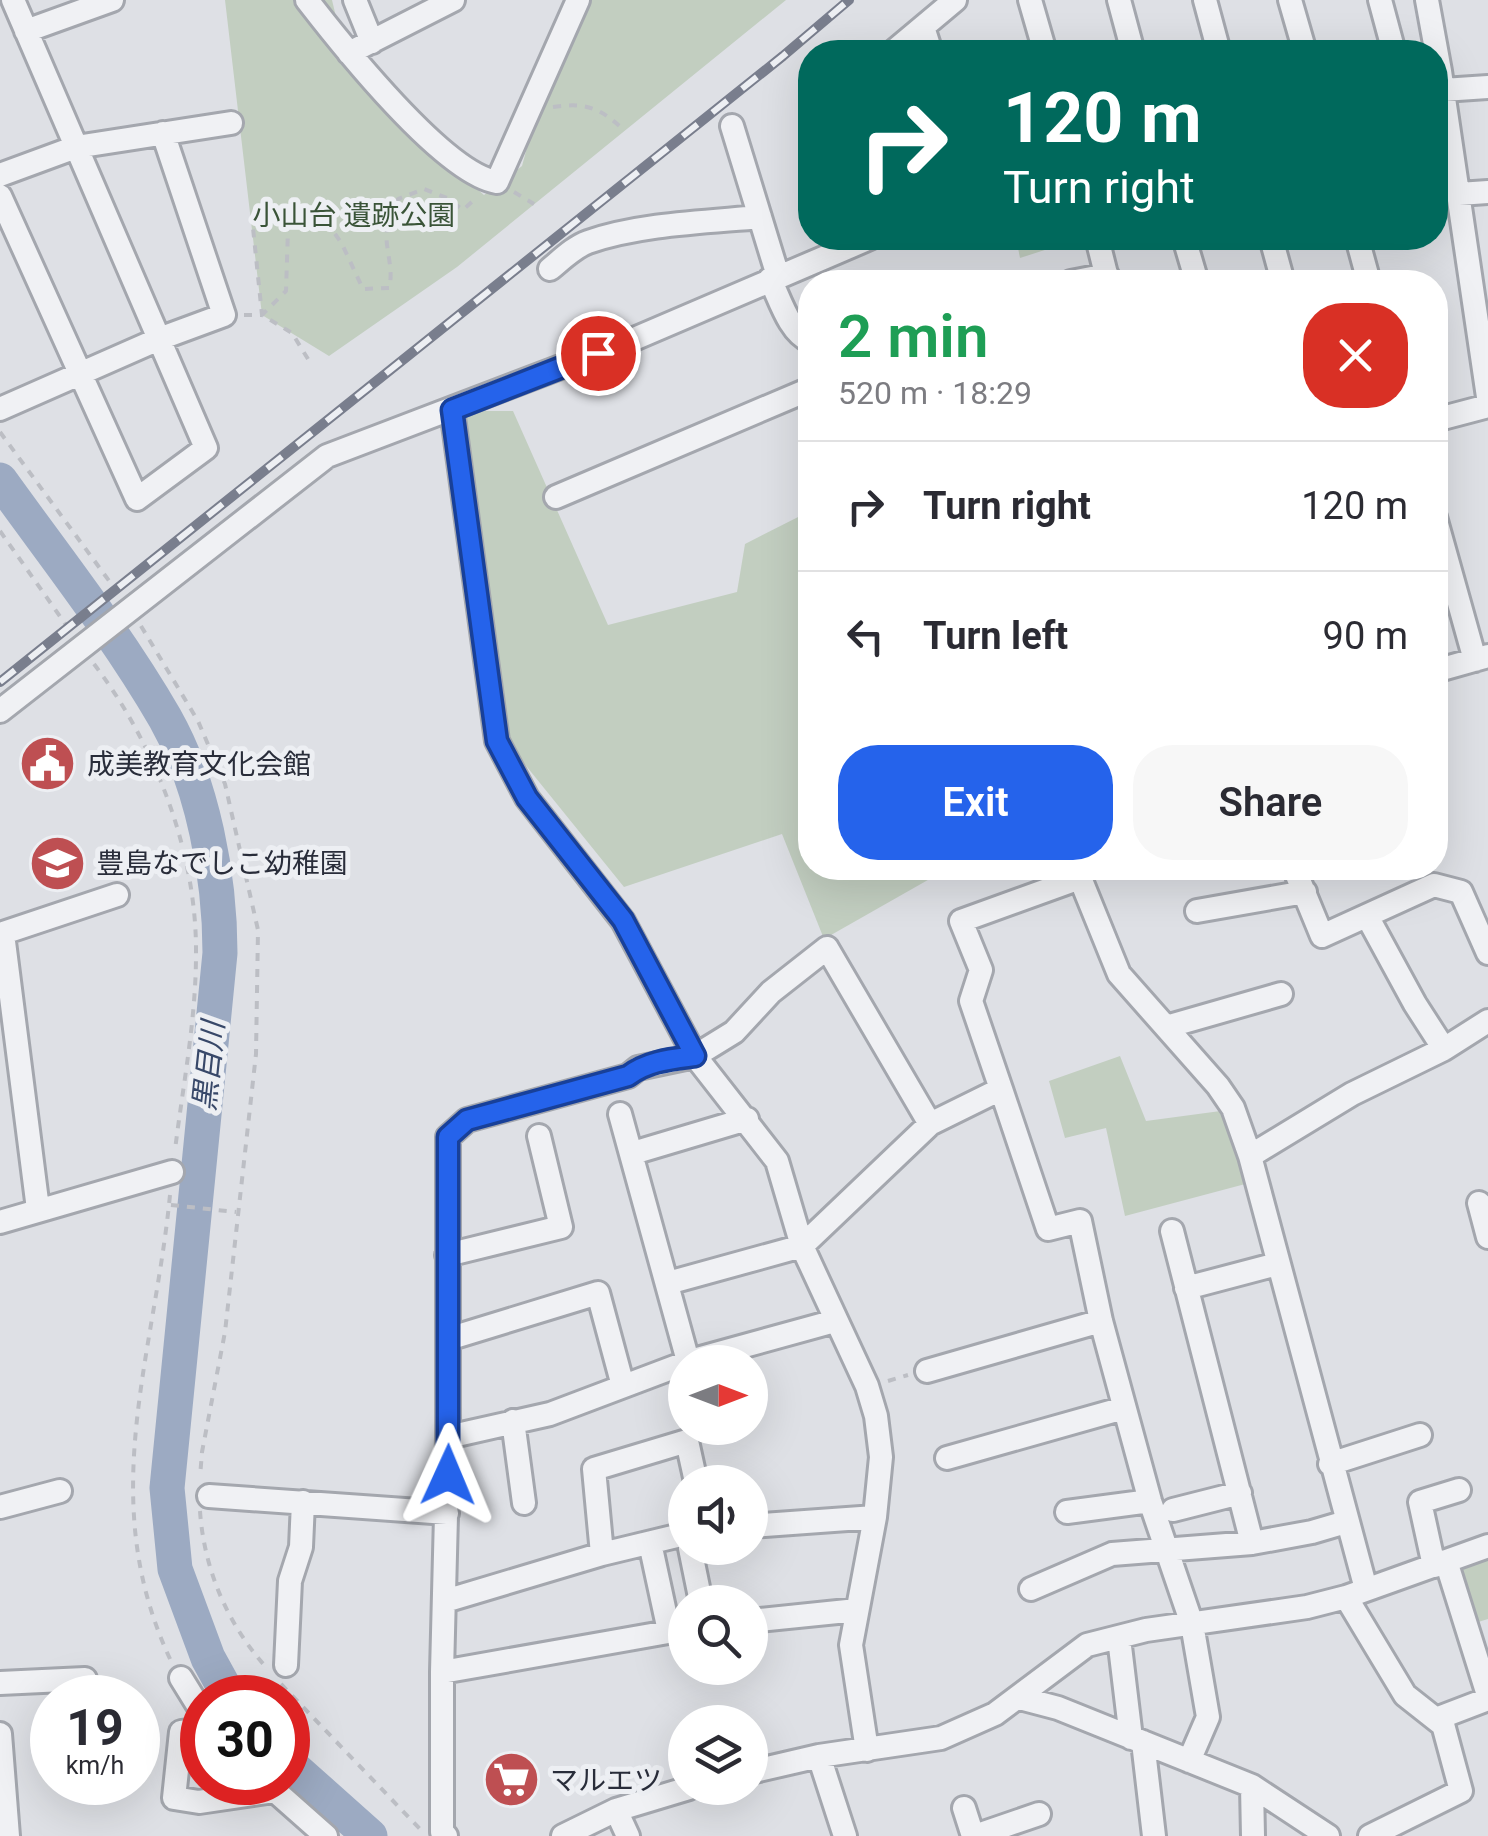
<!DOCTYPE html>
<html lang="en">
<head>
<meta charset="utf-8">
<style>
	:root { --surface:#fff; --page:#f7f7f7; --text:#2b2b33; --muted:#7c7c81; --line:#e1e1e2; --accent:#2563eb }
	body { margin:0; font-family:Roboto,"Noto Sans JP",sans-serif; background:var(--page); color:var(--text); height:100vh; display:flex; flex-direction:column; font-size:38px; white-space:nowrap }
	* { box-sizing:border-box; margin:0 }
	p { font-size:32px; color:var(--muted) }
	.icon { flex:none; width:55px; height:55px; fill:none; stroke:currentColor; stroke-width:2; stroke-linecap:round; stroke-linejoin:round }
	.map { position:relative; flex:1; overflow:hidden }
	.panel { position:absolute; left:798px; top:270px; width:650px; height:610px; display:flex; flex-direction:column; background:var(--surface); border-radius:40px; box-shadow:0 10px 40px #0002 }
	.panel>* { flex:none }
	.top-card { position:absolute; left:798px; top:40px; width:650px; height:210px; border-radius:40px; box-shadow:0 10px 40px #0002; background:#00695c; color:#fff; overflow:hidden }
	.needle { width:65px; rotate:90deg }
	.controls { position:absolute; left:668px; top:1345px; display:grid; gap:20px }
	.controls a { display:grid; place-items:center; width:100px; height:100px; border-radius:50%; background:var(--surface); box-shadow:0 10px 40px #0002; font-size:50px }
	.speed { position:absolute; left:30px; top:1675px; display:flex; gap:20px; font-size:50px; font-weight:700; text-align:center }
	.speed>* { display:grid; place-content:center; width:130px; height:130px; border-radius:50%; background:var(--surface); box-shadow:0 10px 40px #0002; line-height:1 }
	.speed small { font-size:25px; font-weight:400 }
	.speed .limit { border:15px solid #d22; background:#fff; color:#111 }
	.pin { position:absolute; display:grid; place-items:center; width:85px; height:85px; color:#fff; margin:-42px; border:5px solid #fff; border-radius:50%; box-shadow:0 2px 10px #0007 }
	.me { position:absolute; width:110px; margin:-55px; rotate:1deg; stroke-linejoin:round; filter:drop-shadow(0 0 8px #0008) }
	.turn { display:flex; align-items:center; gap:35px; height:210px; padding:0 40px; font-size:45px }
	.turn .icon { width:130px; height:130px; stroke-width:2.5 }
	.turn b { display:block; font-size:70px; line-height:85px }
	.round { display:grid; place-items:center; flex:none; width:105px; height:105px; border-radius:40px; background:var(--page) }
	.overview { display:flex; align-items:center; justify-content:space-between; height:170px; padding:0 40px }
	h1 { font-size:60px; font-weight:600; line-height:75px; color:#1e9e55 }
	.action { display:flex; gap:20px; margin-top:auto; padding:20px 40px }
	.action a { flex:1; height:115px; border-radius:40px; background:var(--accent); color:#fff; font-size:40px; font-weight:600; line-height:115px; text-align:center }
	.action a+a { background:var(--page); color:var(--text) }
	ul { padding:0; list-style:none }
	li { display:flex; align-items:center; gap:30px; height:130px; padding:0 40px; border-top:2px solid var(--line) }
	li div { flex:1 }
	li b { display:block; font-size:38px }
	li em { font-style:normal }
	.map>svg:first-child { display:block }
	.green { fill:#c2cec0 }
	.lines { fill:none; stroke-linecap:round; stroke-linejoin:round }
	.river { stroke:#9caac2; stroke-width:35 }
	.minor-casing { stroke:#a4a7ae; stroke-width:28 }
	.path { stroke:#bcbec4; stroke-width:4; stroke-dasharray:8 8; stroke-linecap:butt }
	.minor { stroke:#f0f1f4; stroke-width:22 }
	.rail-casing { stroke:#797e8d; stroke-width:10 }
	.rail { stroke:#edeff3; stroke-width:6; stroke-dasharray:19; stroke-linecap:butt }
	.route-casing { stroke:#184099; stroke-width:25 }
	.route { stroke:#2563eb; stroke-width:18 }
	.labels { text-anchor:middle; stroke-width:10; stroke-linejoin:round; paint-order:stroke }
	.park-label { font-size:28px; fill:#3a5438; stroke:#edeff3 }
	.poi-label { font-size:28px; fill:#292d3a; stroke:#edeff3; text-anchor:start }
	.water-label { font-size:30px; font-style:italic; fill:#384869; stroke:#edeff3 }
</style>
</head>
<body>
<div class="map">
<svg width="1488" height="1836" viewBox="0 0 1488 1836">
	<rect width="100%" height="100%" fill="#dee0e5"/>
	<!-- green -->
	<path class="green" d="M225,0H332L347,63L442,159L484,195L522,166L540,99L591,0H786L457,267L329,356L262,315Z
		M1016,238H1049L1051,248L1020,258Z
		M464,411H513L608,625L737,592L745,544L810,511V868H949L824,939L782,834L624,887L506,741Z
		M1120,1056L1146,1121L1228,1110L1249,1183L1125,1216L1106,1128L1065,1138L1049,1081Z
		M1488,1544V1619L1465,1626L1448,1558Z"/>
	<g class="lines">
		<!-- river -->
		<path class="river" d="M0,480C56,558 117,635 165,718C203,785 220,877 220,953L167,1488L175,1569L208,1658L230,1698
			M288,1763L370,1836"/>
		<defs>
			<path id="minor" d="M307,0C341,44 444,174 497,182L578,0
				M355,0L372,42
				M1030,0L1045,52
				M1119,0L1133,52
				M1205,0L1219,52
				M1290,0L1305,52
				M1380,0L1394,52
				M1427,0L1440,71L1488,397
				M923,27L931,52
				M26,31L112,0
				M893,52L955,0
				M349,53L453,0
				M1443,90L1488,87
				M732,126L778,276
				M0,175L76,147L231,123
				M1459,194L1488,192
				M0,196L137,499L206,448L13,0
				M1097,238L1108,282
				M1184,238L1197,282
				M1271,238L1283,282
				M1357,238L1369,282
				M550,269C561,260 574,247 588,242C640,224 706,222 760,217
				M770,279C780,299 789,332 810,341
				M1071,282L1107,275
				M0,409L159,339L224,315L163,133
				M452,410L497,741L527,798L623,921L695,1056L777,1161L802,1246L867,1386L876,1416L881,1457L875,1517L851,1645L867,1750
				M1435,420L1488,406
				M556,497L810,389
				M1435,517L1475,660
				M1435,671L1488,656
				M0,711L327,456L634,339L870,238
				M1076,868L1119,974L1218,1086L1233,1108L1250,1156L1366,1589
				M1294,868L1322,936L1434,885L1461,892L1488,953
				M1197,911L1305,892
				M1367,916L1415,1004L1444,1049
				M0,934L117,895
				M3,934L38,1209
				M1166,1027L1281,994
				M1001,1089L1048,1229L1080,1221L1101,1321L1150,1501L1192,1624L1208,1717L1189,1761
				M620,1114L688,1361
				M633,1153L747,1119
				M1250,1156L1352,1094L1444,1049L1488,1021
				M1479,1203L1488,1237
				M0,1222L172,1172
				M1172,1231L1252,1543
				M447,1255L561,1227L539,1136
				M668,1283L802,1246L930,1124L1001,1089L971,1001L981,970L961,921L1080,878
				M1186,1288L1277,1264
				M448,1339L598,1293L623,1386
				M686,1362L835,1321
				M927,1371L1101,1321
				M513,1421L524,1503
				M448,1437L550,1414L685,1363
				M947,1458L1124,1408
				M1330,1464L1420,1435
				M209,1496L447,1513
				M0,1507L60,1491
				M1173,1510L1240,1493
				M1067,1512L1150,1501
				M750,1526L875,1517
				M650,1543L669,1631
				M690,1548L701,1602
				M602,1554L594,1469L687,1441L696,1482
				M1446,1561L1488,1695
				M1434,1566L1420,1502L1459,1490
				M1031,1589L1112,1554L1252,1543L1312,1532L1346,1522
				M1346,1597L1405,1695L1443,1725
				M445,1601L602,1554L685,1534
				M750,1621L857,1610
				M1119,1638L1131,1738
				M286,1665L290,1581L301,1547L303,1502
				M442,1672L685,1629
				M181,1678L202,1712
				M0,1683L85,1679
				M1020,1698L1058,1708L1252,1786L1328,1836
				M202,1729L181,1732L174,1798L199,1802L274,1791
				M0,1734L8,1836
				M1143,1742L1154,1836
				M819,1756L845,1836
				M750,1772L819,1756L941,1738L995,1714L1087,1645L1146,1630L1307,1607L1346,1597L1488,1546
				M265,1782L326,1836
				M1252,1786L1253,1836
				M964,1808L973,1836
				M616,1810L628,1836
				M446,1836L442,1832V1672L448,1437V1137L467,1120L628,1076L638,1068L695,1056L734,1032L771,992L827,948L930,1124
				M563,1836L616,1810L689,1788
				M975,1836L1039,1814
				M1370,1836L1461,1791L1441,1717L1488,1699"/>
		</defs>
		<!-- minor casing -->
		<use href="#minor" class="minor-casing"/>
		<!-- path -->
		<path class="path" d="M553,107C586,102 600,108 624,130
			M514,192L534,204
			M244,315H262L253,228
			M308,359L292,333L262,315L286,291L288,229L305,212L327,222L342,244L363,289L389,288C395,266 382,244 388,222C390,214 395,206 398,199L424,189L447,198L463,210L476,198
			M0,432L118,593
			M0,531L71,632
			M141,626L198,721L225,784L258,930L256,1054L225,1332L202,1452L200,1477
			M94,664C155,744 197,852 196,954C196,1020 183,1085 175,1150
			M170,1195C154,1359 95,1500 171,1661
			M171,1205L236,1212
			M888,1381L908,1375
			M200,1511C204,1569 227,1623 265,1666
			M281,1684L420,1829"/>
		<!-- minor -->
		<use href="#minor" class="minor"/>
		<defs>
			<path id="rail" d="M0,682L783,56L849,0"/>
		</defs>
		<!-- rail casing -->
		<use href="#rail" class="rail-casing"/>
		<!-- rail -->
		<use href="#rail" class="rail"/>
	</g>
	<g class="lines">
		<defs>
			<path id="route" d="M448,1475V1137L467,1120L628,1076C647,1061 672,1059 695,1056L623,920L527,798L497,741L452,410L598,353"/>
		</defs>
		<!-- route casing -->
		<use href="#route" class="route-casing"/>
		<!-- route -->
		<use href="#route" class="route"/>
	</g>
	<!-- icons -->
	<defs>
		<symbol id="civic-disc" viewBox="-11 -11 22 22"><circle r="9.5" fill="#be4f52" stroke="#edeff3"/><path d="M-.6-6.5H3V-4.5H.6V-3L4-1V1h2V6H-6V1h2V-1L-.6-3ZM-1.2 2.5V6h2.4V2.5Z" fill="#fff"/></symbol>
		<symbol id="school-disc" viewBox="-11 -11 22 22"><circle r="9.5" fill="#be4f52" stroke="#edeff3"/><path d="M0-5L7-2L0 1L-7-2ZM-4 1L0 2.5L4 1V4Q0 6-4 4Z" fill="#fff"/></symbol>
		<symbol id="supermarket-disc" viewBox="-11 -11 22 22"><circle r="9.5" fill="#be4f52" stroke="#edeff3"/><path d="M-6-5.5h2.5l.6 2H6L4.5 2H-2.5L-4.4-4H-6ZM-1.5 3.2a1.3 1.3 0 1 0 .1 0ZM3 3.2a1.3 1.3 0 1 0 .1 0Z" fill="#fff"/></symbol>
	</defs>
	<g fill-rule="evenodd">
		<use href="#civic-disc" x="16" y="732" width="63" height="63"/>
		<use href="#school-disc" x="26" y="832" width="63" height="63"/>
		<use href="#supermarket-disc" x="480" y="1748" width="63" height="63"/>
	</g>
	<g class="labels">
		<!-- park labels -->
		<g class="park-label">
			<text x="354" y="225">小山台 遺跡公園</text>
		</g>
		<!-- poi labels -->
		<g class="poi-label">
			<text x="87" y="774">成美教育文化会館</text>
			<text x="96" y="873">豊島なでしこ幼稚園</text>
			<text x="550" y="1790">マルエツ</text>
		</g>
		<!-- water labels -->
		<g class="water-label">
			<text transform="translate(209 1066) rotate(-84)" y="10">黒目川</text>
		</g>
	</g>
</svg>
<div class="controls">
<a><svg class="needle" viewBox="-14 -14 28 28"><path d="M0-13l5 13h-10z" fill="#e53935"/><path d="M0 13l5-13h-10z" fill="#7c7c81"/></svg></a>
<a><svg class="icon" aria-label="sound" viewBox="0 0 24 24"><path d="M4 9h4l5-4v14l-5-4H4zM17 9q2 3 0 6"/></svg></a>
<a><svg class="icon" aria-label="search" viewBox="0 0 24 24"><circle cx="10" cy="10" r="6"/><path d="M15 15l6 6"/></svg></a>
<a><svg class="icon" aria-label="layers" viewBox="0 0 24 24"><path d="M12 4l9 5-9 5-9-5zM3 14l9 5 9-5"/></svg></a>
</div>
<div class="speed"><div>19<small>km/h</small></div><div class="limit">30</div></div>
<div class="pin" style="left:598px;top:353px;background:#d93025"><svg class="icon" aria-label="arrive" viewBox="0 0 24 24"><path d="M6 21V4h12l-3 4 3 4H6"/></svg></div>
<svg class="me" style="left:448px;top:1475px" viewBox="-20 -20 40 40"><path d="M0-17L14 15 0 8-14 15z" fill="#2563eb" stroke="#fff" stroke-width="4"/></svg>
<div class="top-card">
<div class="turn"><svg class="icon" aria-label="right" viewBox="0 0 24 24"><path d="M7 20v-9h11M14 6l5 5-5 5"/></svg><div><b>120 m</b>Turn right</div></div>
</div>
<section class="panel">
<div class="overview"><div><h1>2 min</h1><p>520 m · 18:29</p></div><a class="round" style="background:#d93025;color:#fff"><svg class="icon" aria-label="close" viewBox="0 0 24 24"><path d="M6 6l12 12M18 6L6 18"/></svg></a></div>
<ul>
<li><svg class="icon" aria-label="right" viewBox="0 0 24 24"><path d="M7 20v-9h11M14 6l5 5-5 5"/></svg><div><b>Turn right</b></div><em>120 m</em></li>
<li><svg class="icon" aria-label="left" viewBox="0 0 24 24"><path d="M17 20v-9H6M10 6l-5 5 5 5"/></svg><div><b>Turn left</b></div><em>90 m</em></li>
</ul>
<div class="action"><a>Exit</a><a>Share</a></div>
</section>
</div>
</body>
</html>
